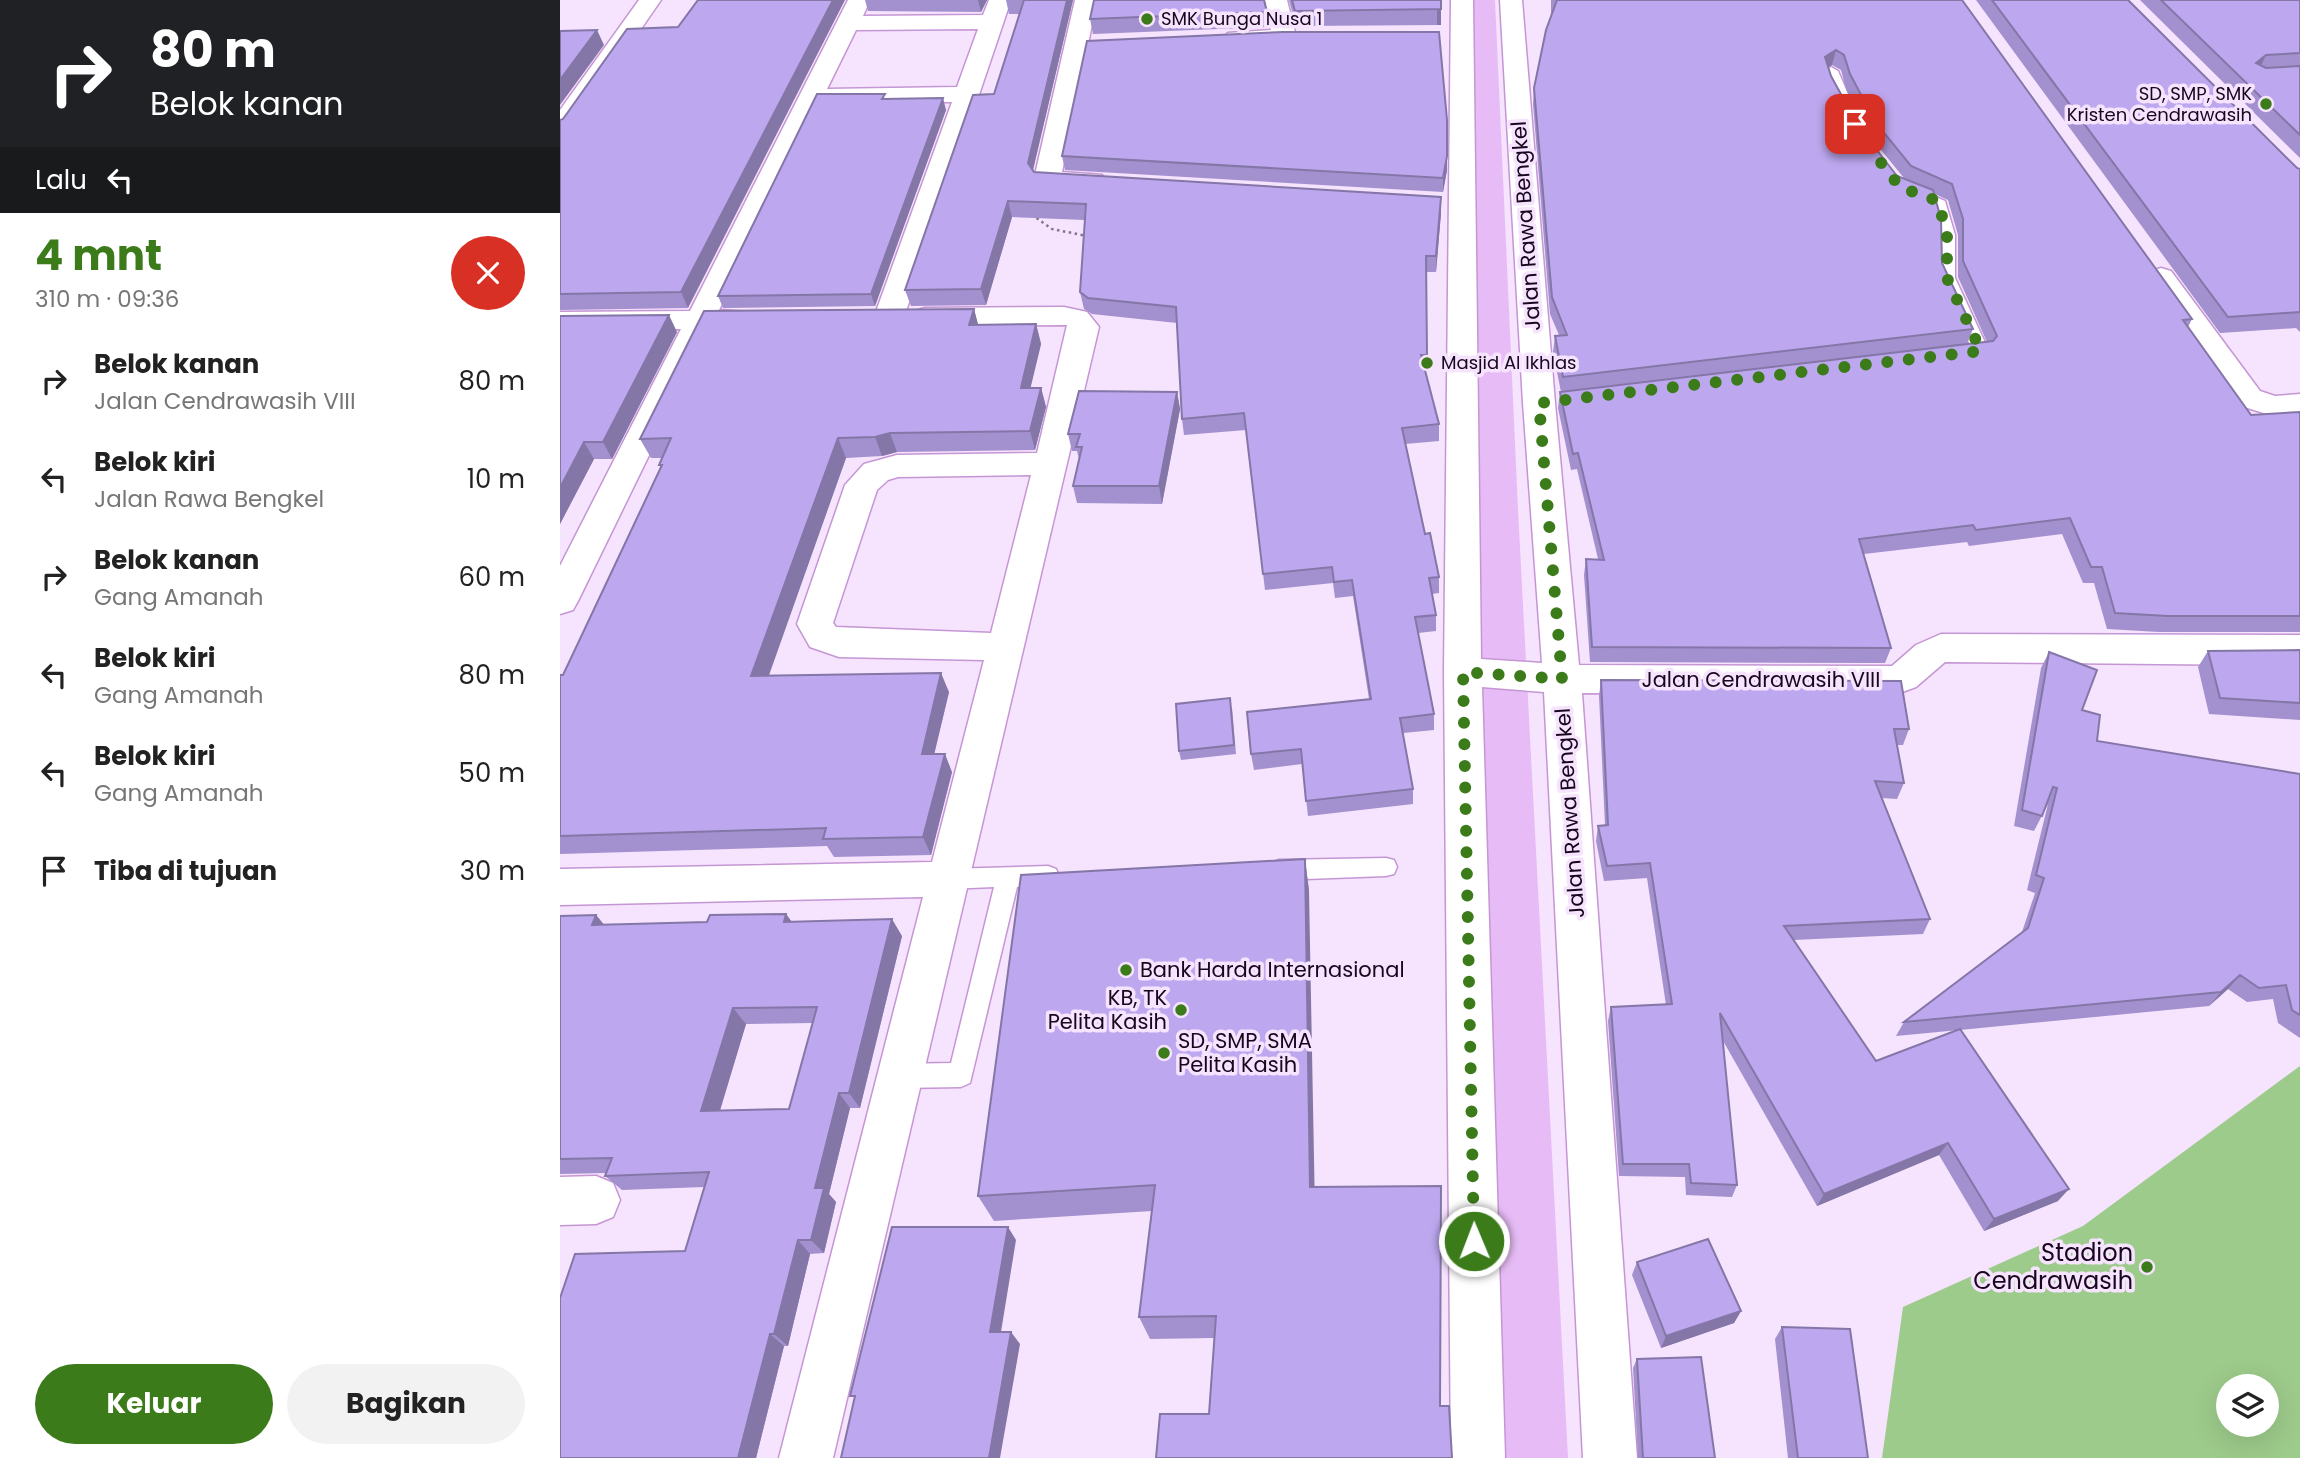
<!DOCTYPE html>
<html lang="id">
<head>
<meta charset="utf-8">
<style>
	:root { --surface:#fff; --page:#f2f2f2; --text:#222; --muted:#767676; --accent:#3b7b1a }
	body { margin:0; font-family:Poppins,sans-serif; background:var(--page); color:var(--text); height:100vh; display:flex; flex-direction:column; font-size:26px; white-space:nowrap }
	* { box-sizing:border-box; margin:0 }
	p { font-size:23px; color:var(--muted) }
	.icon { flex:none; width:38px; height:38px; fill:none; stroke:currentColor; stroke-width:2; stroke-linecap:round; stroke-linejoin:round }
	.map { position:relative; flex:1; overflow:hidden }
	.sheet { display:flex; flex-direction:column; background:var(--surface); width:560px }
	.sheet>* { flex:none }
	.hud { background:#202124; color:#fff; overflow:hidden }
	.tools { position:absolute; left:1656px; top:1374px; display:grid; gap:14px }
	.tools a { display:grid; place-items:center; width:63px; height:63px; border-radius:50%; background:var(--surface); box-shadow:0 7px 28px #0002; font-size:35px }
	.pin { position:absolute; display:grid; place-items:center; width:60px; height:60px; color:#fff; margin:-30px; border-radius:14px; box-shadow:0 4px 10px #0006 }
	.me { position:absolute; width:77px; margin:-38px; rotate:359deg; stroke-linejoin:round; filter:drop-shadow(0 0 5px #0008) }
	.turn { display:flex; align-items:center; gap:24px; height:147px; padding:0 35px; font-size:32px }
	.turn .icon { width:91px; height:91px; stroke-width:2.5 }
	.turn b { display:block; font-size:49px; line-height:60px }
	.then { display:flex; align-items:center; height:66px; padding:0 35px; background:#0003; gap:14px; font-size:26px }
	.round { display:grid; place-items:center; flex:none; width:74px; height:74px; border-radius:37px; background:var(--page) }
	.summary { display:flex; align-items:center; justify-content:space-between; height:119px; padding:0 35px }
	h1 { font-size:42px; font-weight:700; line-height:52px; color:var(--accent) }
	.primary-button { display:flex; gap:14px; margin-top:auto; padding:14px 35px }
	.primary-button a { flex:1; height:80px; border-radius:42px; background:var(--accent); color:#fff; font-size:28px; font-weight:700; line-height:80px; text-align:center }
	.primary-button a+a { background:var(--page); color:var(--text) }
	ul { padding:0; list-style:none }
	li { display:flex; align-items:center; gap:21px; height:98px; padding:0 35px }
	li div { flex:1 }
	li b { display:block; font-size:26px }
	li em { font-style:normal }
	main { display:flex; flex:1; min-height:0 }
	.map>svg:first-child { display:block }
	.green { fill:#9dcb8b; fill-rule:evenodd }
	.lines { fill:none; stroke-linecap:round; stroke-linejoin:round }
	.canal { fill:#e7bcf6; fill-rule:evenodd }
	.service-casing { stroke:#c596d4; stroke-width:3 }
	.minor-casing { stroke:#c596d4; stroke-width:3 }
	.path { stroke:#86748c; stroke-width:2.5; stroke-dasharray:2.5 3.5; stroke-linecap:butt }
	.service { fill:#fff; fill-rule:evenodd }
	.minor { fill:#fff; fill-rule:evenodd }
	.wall { fill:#a390ce; fill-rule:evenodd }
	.shaded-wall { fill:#8476a7 }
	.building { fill:#bda8ef; stroke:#8476a7; stroke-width:2; fill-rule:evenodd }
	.route { stroke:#3b7b1a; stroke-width:12; stroke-dasharray:0 21.6 }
	.poi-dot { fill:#3b7b1a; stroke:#f6e3fd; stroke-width:2.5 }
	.labels { text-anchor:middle; stroke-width:7; stroke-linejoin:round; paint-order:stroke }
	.far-poi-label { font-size:18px; fill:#17061d; stroke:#f6e3fd; text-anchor:start }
	.street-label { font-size:21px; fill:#17061d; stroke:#f6e3fd }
	.poi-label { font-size:21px; fill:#17061d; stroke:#f6e3fd; text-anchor:start }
	.near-poi-label { font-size:24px; fill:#17061d; stroke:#f6e3fd; text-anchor:end }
</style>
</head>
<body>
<main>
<section class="sheet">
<div class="hud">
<div class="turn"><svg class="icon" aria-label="right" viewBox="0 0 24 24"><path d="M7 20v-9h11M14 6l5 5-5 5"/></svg><div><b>80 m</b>Belok kanan</div></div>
<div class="then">Lalu<svg class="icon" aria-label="left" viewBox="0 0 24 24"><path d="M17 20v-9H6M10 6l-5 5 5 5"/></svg></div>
</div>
<div class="summary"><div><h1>4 mnt</h1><p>310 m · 09:36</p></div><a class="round" style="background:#d93025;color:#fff"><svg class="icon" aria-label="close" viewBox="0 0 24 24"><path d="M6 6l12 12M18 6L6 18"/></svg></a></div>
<ul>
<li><svg class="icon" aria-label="right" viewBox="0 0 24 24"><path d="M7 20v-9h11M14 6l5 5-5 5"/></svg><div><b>Belok kanan</b><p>Jalan Cendrawasih VIII</p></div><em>80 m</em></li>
<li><svg class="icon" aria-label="left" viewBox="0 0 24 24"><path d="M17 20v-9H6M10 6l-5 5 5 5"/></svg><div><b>Belok kiri</b><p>Jalan Rawa Bengkel</p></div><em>10 m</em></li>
<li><svg class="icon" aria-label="right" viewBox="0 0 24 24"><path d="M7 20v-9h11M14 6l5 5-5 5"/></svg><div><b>Belok kanan</b><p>Gang Amanah</p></div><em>60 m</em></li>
<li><svg class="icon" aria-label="left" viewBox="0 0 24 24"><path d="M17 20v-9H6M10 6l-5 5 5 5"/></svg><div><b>Belok kiri</b><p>Gang Amanah</p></div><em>80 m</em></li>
<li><svg class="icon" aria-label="left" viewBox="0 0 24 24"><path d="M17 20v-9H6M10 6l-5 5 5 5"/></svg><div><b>Belok kiri</b><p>Gang Amanah</p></div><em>50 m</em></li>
<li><svg class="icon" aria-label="arrive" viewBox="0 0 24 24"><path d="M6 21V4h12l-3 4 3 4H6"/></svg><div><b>Tiba di tujuan</b></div><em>30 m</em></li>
</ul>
<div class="primary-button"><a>Keluar</a><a>Bagikan</a></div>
</section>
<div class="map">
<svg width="1740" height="1458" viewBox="0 0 1740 1458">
	<rect width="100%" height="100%" fill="#f6e3fd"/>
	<!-- green -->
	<path class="green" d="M1740,1066V1458H1322L1343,1307L1523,1226ZM1668,1386H1706V1424H1668Z"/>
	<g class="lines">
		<!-- canal -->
		<path class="canal" d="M903,0H935L958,510L1008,1458H932L910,510Z"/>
		<defs>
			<path id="service" d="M1271,67L1278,71L1294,108L1292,111L1287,112L1280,108L1264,71Z
				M1350,186L1385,201L1395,235V278L1429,351L1427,355L1401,359L1393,354L1395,350L1411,347L1379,278V235L1371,204L1345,193L1343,190Z
				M826,858L834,860L837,867L834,874L826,876L719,880L711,877L708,870L711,863L719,860Z
				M488,866L496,869L499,876L496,883L457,887L410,1083L401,1087L339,1088L330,1084L326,1076L330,1068L339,1064L391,1063L434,887L388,889L380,886L377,879L380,872L388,869Z"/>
			<path id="minor" d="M79,0H101L9,133L0,136V110Z
				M288,0H310L303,16L423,15L429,0H451L344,317L339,323L329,326L319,323L314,317L392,102H274L263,97L159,310L203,313L208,319L203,325L151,328L18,601L13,610L0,614V566L121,329L0,330V312L130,311ZM418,29L397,87L267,89L296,30Z
				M515,0H537L502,172L542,175L546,181L542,187C523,191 497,189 478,185L474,179Z
				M705,0H727L736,36L732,41L676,45L668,43L664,38L668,33L711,30Z
				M891,0H913L921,659L982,663L963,403L940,0H962L995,403L1019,665L1332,666L1356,645L1381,634L1740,635V663L1703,665L1385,662L1356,687L1337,694L1022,693L1077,1458H1023L984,692L922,687L945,1458H891L884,672Z
				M1601,268L1611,271L1700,391L1715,396L1740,394V414L1713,416L1678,405L1587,277L1591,271Z
				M504,307L527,312L539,327L273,1458H219L363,897L0,905V869L372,862L424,660L279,657L250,647L237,624L285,485L304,464L337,455L477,453L507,325L365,326L355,323L350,317L355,311L365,308ZM471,475L431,633L276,627L273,623L317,490L328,480L338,477Z
				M36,1176L53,1183L60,1200L53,1217L36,1224L0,1225V1177Z"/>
		</defs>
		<!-- service casing -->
		<use href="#service" class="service-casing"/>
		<!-- minor casing -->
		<use href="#minor" class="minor-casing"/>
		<!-- path -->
		<path class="path" d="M476,213L475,217L492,229L527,236"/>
		<!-- service -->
		<use href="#service" class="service"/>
		<!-- minor -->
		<use href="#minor" class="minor"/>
	</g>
	<!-- wall -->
	<path class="wall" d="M305,0H427L421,12L308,11Z
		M446,0H513L473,170L474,172L881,213L876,272H866L867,371H865L879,424V441L845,444L865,534L879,577V593L872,594L876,615V631L858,633L874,714V730L843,733L853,789V804L748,816L742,764L694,770L691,754L809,699L793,596L775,598L773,583L705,590L686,430L624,435L622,419L617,323L532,314L524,309L520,292L525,220L452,217L426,305L351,306L345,290L434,94L460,14H449Z
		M729,0H881V25L736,26Z
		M991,0H1402L1632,319L1628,327L1691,415L1740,412V632H1599L1547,629L1534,583H1523L1502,534L1409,546L1407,542L1304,554L1331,648L1325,663L1030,662L1024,575L1026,559H1038L1017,469L1011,470L998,408L1000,392H1001L993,352L995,336L999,335L990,314L973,104L974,88L992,13H991ZM1272,65L1281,70L1286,89L1312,139L1344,178L1337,176L1299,127L1271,76L1268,67ZM1375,194L1388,200L1398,235V277L1427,342L1407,344L1413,329L1382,263Z
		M1416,0H1569L1737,168L1740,169V332L1736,328L1660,333Z
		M1580,0H1740V158Z
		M707,12L708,27L533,34L530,19Z
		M67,29L128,308L0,310V120L3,119Z
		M326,99L386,110L315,306L163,308L158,296Z
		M502,156L887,170L883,192L505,170Z
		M414,309L418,325L476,324L481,344L470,388H481L486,407L475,450L337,452L322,456L286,458L208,676L389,692L374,754L392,772L371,855L274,857L267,846L0,854V675H3L101,468L99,465L102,458H91L80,439Z
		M0,316L117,332L52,459H34L0,524Z
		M617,392L620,409L602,504L517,503L513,486L519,459L517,451H512L508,434Z
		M1740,650V720L1649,714L1638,667L1648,651Z
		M1489,652L1522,710L1537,741L1740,774V1038L1718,1023L1713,999L1687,1002L1668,989L1649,1006L1400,1030L1498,1201L1424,1231L1379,1155L1257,1206L1162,1039L1177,1185L1172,1197L1126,1195L1125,1177L1059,1176L1048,1021L1051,1007L1106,1005L1087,878L1044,881L1036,841L1038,826L1045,825L1039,696L1041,680L1349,729L1343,745H1337L1344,783L1337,799L1322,798L1370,919L1363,934L1234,940L1316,1061L1399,1030L1336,1036L1344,1022L1462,932L1475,893L1467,890L1488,804L1474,831L1454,826L1481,668Z
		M672,708L676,754L621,760L619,751Z
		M745,859L749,891L649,1414L654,1338L590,1339L579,1317L592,1211L434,1221L418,1196Z
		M226,914L232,922L342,936L300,1108H290L269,1194L276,1202L264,1253L250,1254L228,1346H224L196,1458H0L125,1251L144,1187L62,1190L45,1176L46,1173L0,1174V916L36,915L44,925L147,922ZM253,1023L229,1109L160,1111L186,1024Z
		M1077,1262L1181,1311L1174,1323L1101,1348L1072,1275Z
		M1222,1327L1308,1458H1228L1215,1339Z
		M1077,1359L1155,1458H1078L1073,1368Z"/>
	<!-- shaded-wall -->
	<path class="shaded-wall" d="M273,0H285L128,308L121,292Z
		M418,0H427L421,12Z
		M507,0H513L471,178L468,163Z
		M881,9V25H877V10Z
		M37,30L44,45L0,105V80Z
		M1276,50L1272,65L1262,72L1265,57Z
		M1706,55L1699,70L1696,63Z
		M383,98L386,110L315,306L311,294Z
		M887,156V170L883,192V178Z
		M881,197V213L876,272V256Z
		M448,201L452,217L426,305L421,289Z
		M414,309L419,328L409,325Z
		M109,315L117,332L52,459L43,442Z
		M476,324L481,344L466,407L461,388Z
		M481,388L486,407L475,450L470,431Z
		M617,392L620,409L602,504L599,486Z
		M330,433L337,452L322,456L315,437Z
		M278,438L286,458L202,695L191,676Z
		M24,442L34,459L0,524V488Z
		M381,673L389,692L370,772L362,754Z
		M385,754L392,772L371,855L363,837Z
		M745,859L749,891L755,1212L750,1187Z
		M226,914L238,931L224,922Z
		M36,915L50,932L32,925Z
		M332,919L342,936L300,1108L289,1093Z
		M1680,975L1668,989L1649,1006L1661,992Z
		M173,1008L186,1024L155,1126L141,1111Z
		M279,1093L290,1108L269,1194L276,1202L264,1253L251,1240L255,1188Z
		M1388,1143L1379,1155L1257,1206L1264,1194Z
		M1509,1189L1498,1201L1424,1231L1434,1219Z
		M448,1227L456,1240L439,1344L430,1332Z
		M238,1240L250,1254L228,1346L214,1334Z
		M1181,1311L1174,1323L1101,1348L1106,1336Z
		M451,1332L460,1344L440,1458H429Z
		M210,1334L224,1346L196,1458H178Z"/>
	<!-- building -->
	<path class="building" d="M138,0H273L121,292L0,294V120L3,119L67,29L118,27Z
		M464,0H507L468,163L474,172L881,197L876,256H866L867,355H861L879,424L842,428L865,534L870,533L879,577L869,578L876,615L855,617L874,714L840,718L853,789L746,801L741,749L691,754L687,712L811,699L792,580L774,582L772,567L703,574L684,413L622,419L616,307L528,298L520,292L526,204L448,201L421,289L345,290L413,95L434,94Z
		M534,0H704L707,12L530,19Z
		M732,0H881V9L735,11Z
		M997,0H1402L1632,319L1623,320L1691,415L1740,412V616H1608L1555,613L1542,567H1531L1510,518L1416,530L1413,525L1299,539L1331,648L1032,647L1026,559L1044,560L1018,453L1013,454L1000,392L1433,341L1437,336L1403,261V219L1392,184L1351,166L1316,123L1290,74L1284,55L1276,50L1265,57L1271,76L1299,127L1337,176L1373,190L1381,219L1382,263L1413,329L1003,377L995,336L1007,335L992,297L974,88L986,30Z
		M1432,0H1568L1737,168L1740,169V312L1668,317Z
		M1601,0H1740V53L1706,55L1696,63L1706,68L1740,66V135Z
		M37,30L0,80V31Z
		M723,32H879L887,120V156L883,178L502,156L527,41Z
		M257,94H325L322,99L383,98L311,294L158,296Z
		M414,309L409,325L476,324L461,388H481L470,431L330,433L315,437L278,438L191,676L381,673L362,754H385L363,837L263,839L266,828L0,836V675H3L102,465H99L111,438L80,439L144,311Z
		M109,315L43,442H24L0,488V316Z
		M519,391L617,392L599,486H513L522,447H516L520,434H508Z
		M1740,650V703L1660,698L1648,651Z
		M1489,652L1537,670L1522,710L1540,715L1537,741L1740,774V1015L1732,1010L1726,985L1699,988L1680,975L1661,992L1344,1022L1468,928L1484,878L1476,875L1497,788L1493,787L1482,816L1462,810Z
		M1041,680L1341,681L1349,729H1334L1344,783L1315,781L1370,919L1224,926L1316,1061L1400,1029L1509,1189L1434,1219L1388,1143L1264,1194L1160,1013L1177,1185L1131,1183L1129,1164H1063L1051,1007L1112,1004L1090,863L1047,866L1038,826L1048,825Z
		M670,698L674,745L619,751L616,704Z
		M745,859L750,1187L881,1186L880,1406H889L892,1458H596L600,1414H649L656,1316L579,1317L595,1185L418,1196L461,875Z
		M226,914L224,922L332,919L289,1093H279L255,1188H264L251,1240H238L214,1334H210L178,1458H0V1298L15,1254L125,1251L149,1172L45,1176L52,1158L0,1159V916L36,915L32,925L147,922L150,915ZM257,1007L229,1109L141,1111L173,1008Z
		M332,1227H448L430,1332H451L429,1458H281L295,1396H290Z
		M1148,1239L1181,1311L1106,1336L1077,1262Z
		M1222,1327L1290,1329L1308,1458H1238Z
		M1141,1357L1155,1458H1083L1077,1359Z"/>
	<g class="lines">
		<!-- route -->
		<path class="route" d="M914,1241L903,672L1002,679L979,403L1421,351L1387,278V235L1378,201L1340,187L1304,141L1295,124"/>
	</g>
	<!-- markers -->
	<g class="poi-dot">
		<circle cx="587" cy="19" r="7"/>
		<circle cx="1706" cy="104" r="7"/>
		<circle cx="867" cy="363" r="7"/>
		<circle cx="566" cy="970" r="7"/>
		<circle cx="621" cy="1010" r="7"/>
		<circle cx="604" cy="1053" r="7"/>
		<circle cx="1587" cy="1267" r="7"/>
	</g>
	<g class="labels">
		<!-- far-poi labels -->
		<g class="far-poi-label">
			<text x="601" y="25">SMK Bunga Nusa 1</text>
			<text x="1692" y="100" text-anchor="end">SD, SMP, SMK<tspan x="1692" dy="21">Kristen Cendrawasih</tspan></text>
			<text x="881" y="369">Masjid Al Ikhlas</text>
		</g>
		<!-- street labels -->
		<g class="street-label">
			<text transform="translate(966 226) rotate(-94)" y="7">Jalan Rawa Bengkel</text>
			<text x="1201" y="687">Jalan Cendrawasih VIII</text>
			<text transform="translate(1010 813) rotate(-94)" y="7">Jalan Rawa Bengkel</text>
		</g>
		<!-- poi labels -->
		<g class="poi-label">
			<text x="580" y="977">Bank Harda Internasional</text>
			<text x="607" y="1005" text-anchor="end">KB, TK<tspan x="607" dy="24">Pelita Kasih</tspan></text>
			<text x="618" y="1048">SD, SMP, SMA<tspan x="618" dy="24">Pelita Kasih</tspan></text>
		</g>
		<!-- near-poi labels -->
		<g class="near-poi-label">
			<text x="1573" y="1261">Stadion<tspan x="1573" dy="28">Cendrawasih</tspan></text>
		</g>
	</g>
</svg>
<div class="tools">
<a><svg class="icon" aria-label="layers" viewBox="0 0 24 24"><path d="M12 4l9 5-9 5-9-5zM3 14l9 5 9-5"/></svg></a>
</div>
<div class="pin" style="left:1295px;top:124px;background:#d93025"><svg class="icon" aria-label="arrive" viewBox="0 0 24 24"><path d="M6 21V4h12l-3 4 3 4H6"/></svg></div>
<svg class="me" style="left:914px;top:1241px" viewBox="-20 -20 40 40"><circle r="17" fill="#3b7b1a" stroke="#fff" stroke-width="3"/><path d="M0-11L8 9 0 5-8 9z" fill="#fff"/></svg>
</div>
</main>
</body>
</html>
